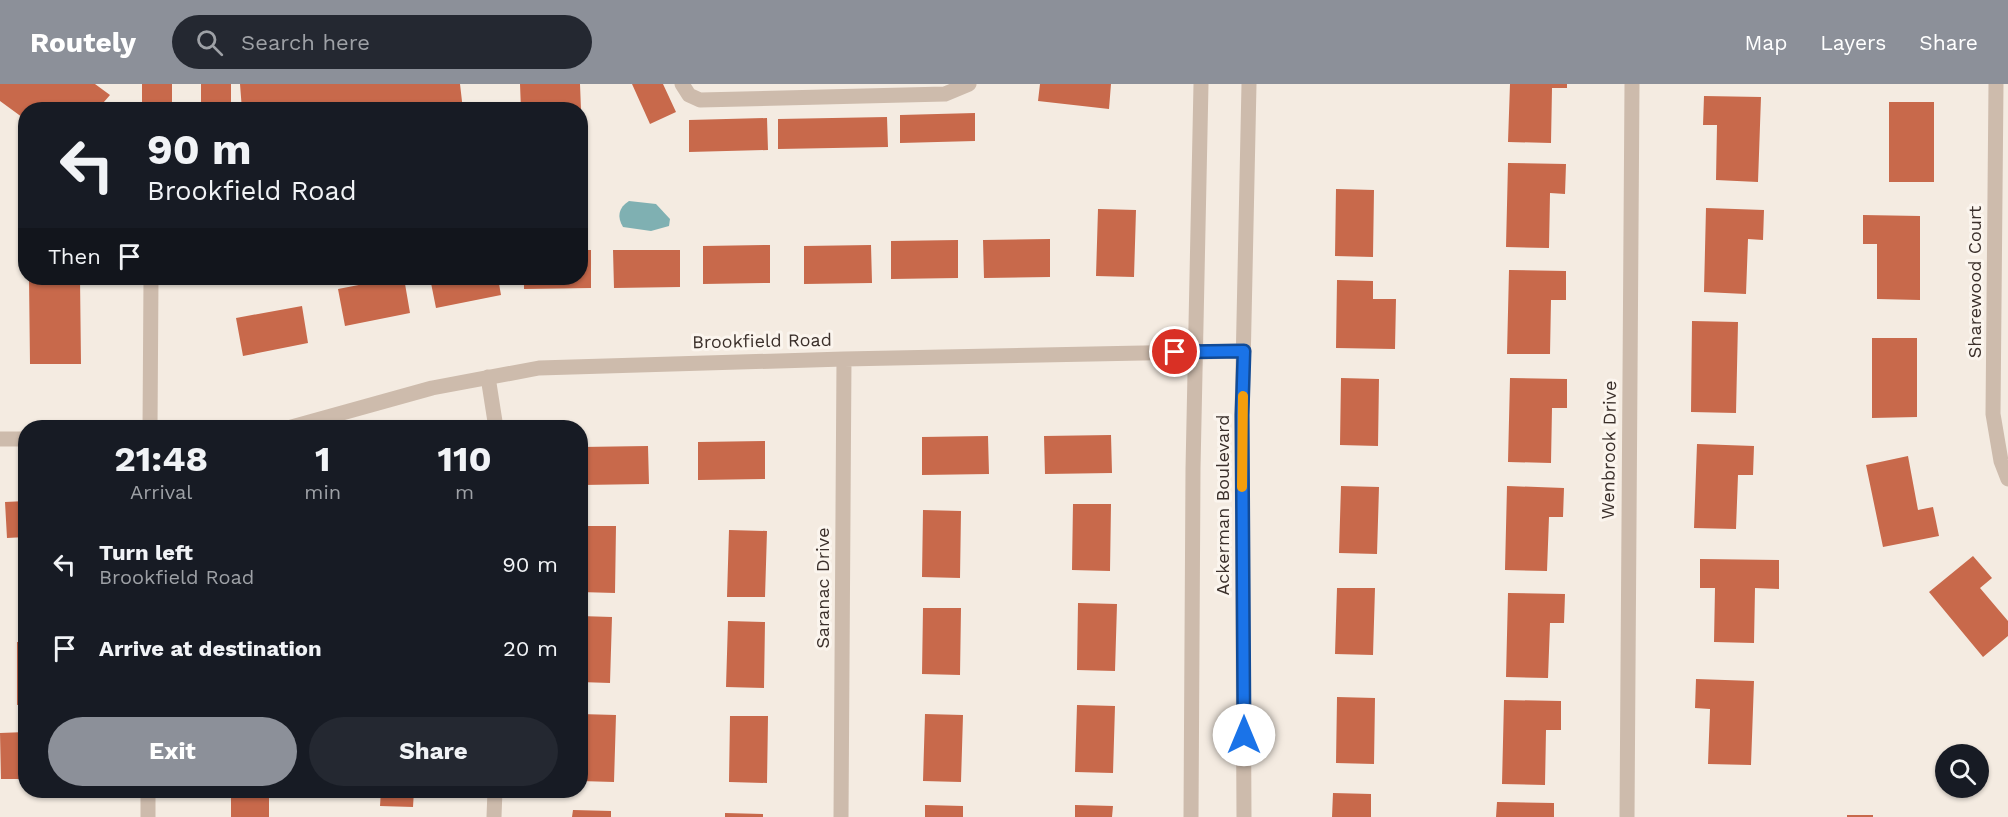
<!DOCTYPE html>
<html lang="en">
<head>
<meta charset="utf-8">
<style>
	:root { --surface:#171b24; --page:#242831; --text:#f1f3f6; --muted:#9ea1a6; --accent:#8c9099 }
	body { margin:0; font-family:"Work Sans",sans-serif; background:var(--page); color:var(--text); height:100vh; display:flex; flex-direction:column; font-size:22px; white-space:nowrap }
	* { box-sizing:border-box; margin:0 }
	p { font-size:20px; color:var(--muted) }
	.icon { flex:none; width:33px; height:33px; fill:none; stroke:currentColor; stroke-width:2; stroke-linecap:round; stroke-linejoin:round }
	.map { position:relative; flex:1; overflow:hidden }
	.side { position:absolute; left:18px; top:336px; width:570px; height:378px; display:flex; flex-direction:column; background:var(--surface); border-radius:24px; box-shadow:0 2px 4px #0004 }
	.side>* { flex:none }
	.hud { position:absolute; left:18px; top:18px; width:570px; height:183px; border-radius:24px; box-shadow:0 2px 4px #0004; background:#171b24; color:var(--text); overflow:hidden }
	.buttons { position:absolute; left:1935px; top:660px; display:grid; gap:12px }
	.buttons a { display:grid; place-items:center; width:54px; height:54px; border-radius:50%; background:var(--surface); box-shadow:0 2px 4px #0004; font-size:30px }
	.pin { position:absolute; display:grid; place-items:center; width:51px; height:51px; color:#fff; margin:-26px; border:3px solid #fff; border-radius:50%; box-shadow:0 2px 6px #0007 }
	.me { position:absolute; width:66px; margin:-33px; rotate:0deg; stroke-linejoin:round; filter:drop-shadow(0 0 4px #0008) }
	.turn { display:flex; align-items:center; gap:21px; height:126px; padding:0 30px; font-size:27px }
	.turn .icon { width:78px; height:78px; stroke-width:2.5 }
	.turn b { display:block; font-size:42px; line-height:51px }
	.then { display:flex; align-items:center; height:57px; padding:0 30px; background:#0003; gap:12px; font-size:22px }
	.eta { display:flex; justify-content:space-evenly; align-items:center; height:102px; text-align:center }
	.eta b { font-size:36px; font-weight:700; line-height:42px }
	.primary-button { display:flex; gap:12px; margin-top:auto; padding:12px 30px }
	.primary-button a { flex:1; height:69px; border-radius:36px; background:var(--accent); color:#fff; font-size:24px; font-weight:700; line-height:69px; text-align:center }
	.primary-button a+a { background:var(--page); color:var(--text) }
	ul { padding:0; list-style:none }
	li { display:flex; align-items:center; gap:18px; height:84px; padding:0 30px }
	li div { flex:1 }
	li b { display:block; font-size:22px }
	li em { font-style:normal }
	header { display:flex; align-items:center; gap:36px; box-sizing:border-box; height:84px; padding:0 30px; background:var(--accent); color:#fff }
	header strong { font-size:28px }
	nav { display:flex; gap:33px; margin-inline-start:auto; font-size:21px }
	.search { width:420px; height:54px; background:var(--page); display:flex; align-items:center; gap:15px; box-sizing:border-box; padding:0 21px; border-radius:33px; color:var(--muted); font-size:22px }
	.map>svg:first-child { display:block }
	.water { fill:#7fb0b2 }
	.building { fill:#c8694b }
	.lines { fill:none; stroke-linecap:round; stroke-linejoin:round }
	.minor { stroke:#cdbbac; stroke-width:15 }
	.tertiary { stroke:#cdbbac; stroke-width:15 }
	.route-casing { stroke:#114b97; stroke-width:15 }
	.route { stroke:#1a73e8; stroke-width:10 }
	.slow { stroke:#f59e0b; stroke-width:10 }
	.labels { text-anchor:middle; stroke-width:6; stroke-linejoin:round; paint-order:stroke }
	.street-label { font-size:18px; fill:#3b302b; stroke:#fbf5ee }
</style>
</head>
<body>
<header>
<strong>Routely</strong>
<div class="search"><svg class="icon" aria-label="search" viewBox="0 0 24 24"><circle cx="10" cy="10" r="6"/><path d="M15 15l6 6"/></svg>Search here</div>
<nav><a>Map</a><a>Layers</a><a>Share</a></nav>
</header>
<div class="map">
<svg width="2008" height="733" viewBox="0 0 2008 733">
	<rect width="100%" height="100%" fill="#f4ebe1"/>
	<!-- water -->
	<path class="water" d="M629,117L656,120L670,135L669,142L651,147L623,143C617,133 618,124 629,117Z"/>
	<!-- building -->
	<path class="building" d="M0,0H95L110,11L97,26H26V36L0,17Z
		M142,0H172V24H142Z
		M201,0H231V22L201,23Z
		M240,0H460L463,26H242Z
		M520,0H580L581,26H521Z
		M632,0H663L676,28L650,40Z
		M1040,0H1111L1109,25L1038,17Z
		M1510,0H1567V4H1552L1551,59L1508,58Z
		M1704,12L1761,13L1758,98L1716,96L1717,41H1703Z
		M1889,18H1934V98H1889Z
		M975,29V57L900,59V31Z
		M887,33L888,63L778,65V35Z
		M767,34L768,66L689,68V36Z
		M1508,79L1566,80L1565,110L1550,109L1549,164L1506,163Z
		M1336,105L1374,106L1373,173L1335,172Z
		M580,106H584L585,141H580Z
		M1706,124L1764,126L1763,156L1748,155L1746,210L1704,208Z
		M1098,125L1136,126L1134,193L1096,192Z
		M1863,131L1920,132V216L1877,215V160H1863Z
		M1050,155V193L984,194L983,156Z
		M958,156V194L891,195V157Z
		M770,161V199L703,200V162Z
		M871,161L872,199L804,200V162Z
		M580,166H591V204L524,205V194H580Z
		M613,166H680V203L614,204Z
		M1509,186L1566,187V216H1551L1550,270H1507Z
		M29,194H80L81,280H30Z
		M395,194H404L410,229L345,242L338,205Z
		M430,194H498L501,211L436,224Z
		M1337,196L1373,197V215H1396L1395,265L1336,264Z
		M302,222L308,259L243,272L236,234Z
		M1692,237L1738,238L1736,329L1691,328Z
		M1872,254H1917V333L1872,334Z
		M1341,294L1379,295L1378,362L1340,361Z
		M1510,294L1567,295V324H1552L1551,379L1508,378Z
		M1111,351L1112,389L1045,390L1044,352Z
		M988,352L989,390L922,391V353Z
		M765,357V395L698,396V358Z
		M1697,360L1754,362L1753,391H1738L1736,445L1694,444Z
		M648,362L649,400L582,401L581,363Z
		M1908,372L1918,426L1933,423L1939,452L1883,463L1866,381Z
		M1341,402L1379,403L1377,470L1339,469Z
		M1507,402L1564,404L1563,433H1549L1547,487L1505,486Z
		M26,417V453L7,454L5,418Z
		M1073,420H1111L1110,487L1072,486Z
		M923,426L961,427L960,494L922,493Z
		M580,442H616L615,509L580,508Z
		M729,446L767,447L765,513H727Z
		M1973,472L1992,494L1980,504L2008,537V552L1983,573L1929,508Z
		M1700,475L1779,476V505L1755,504L1754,559L1714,558L1715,504H1700Z
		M1337,504H1375L1373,571L1335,570Z
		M1508,509L1565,510L1564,539H1550L1548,594L1506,593Z
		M1078,519L1117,520L1115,587L1077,586Z
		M923,524H961L960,591L922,590Z
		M580,532L612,533L610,599L580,598Z
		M728,537L765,538L764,604L726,603Z
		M17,558H26V620L17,621Z
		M1696,595L1754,597L1751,681L1708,680L1710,625L1695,624Z
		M1337,613L1375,614L1374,680L1336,679Z
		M1504,616L1561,617V646H1546L1545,701L1502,700Z
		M1077,621L1115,622L1113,689L1075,688Z
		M580,630L616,631L614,698L580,697Z
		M925,630L963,631L961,698L923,697Z
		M730,632H768L767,699L729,698Z
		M26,648V695H1L0,649Z
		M231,706H269V733H231Z
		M381,706H414L413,723L380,722Z
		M1333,709L1371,710V733H1332Z
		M1497,718L1554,719V733H1496Z
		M925,721L963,722V733H925Z
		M1075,721L1113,722L1112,733H1075Z
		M573,726L611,727V733H572Z
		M725,729L763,730V733H725Z
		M1847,731H1873V733H1847Z"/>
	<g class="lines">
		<!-- minor -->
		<path class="minor" d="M682,0L689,11L700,16L945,10L969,0
			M1996,0L1993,330L2001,377L2008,395
			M488,293L496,344
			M150,344L151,194
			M288,344L432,304L539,284L844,275L1244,267
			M0,355H26
			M148,733V706
			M494,733L495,706
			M841,733L844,275
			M1627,733L1632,0"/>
		<!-- tertiary -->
		<path class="tertiary" d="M1191,733L1193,385L1201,0
			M1244,733L1242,331L1249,0"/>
	</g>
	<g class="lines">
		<defs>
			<path id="route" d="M1175,268L1244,267L1242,331L1244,651"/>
		</defs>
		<!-- route casing -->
		<use href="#route" class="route-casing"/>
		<!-- route -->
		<use href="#route" class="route"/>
		<!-- slow -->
		<path class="slow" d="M1242,403L1243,312"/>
	</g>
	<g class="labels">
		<!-- street labels -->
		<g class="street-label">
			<text transform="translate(1975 198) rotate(-90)" y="6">Sharewood Court</text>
			<text transform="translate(762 257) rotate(-1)" y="6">Brookfield Road</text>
			<text transform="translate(1609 366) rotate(-89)" y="6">Wenbrook Drive</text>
			<text transform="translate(1223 421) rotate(-90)" y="6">Ackerman Boulevard</text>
			<text transform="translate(823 504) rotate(-90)" y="6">Saranac Drive</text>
		</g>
	</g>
</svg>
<div class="buttons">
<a><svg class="icon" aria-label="search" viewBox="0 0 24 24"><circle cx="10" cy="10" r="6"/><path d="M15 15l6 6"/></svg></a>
</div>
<div class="pin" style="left:1175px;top:268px;background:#d93025"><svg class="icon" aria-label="arrive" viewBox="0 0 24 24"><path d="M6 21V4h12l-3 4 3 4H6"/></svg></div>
<svg class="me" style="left:1244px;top:651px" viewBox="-20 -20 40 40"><circle r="19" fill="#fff"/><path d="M0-13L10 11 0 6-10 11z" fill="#1a73e8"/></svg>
<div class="hud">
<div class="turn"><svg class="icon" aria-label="left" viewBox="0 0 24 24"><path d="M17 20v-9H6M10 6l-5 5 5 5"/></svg><div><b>90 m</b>Brookfield Road</div></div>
<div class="then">Then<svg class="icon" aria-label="arrive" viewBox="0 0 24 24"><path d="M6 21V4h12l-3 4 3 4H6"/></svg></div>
</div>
<section class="side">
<div class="eta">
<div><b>21:48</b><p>Arrival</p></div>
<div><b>1</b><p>min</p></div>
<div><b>110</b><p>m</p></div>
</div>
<ul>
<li><svg class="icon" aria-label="left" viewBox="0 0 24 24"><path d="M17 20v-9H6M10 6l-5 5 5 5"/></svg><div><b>Turn left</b><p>Brookfield Road</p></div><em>90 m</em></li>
<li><svg class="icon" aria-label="arrive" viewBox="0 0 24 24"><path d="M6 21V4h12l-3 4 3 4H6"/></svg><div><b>Arrive at destination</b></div><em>20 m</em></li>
</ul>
<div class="primary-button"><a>Exit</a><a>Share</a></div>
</section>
</div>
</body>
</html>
